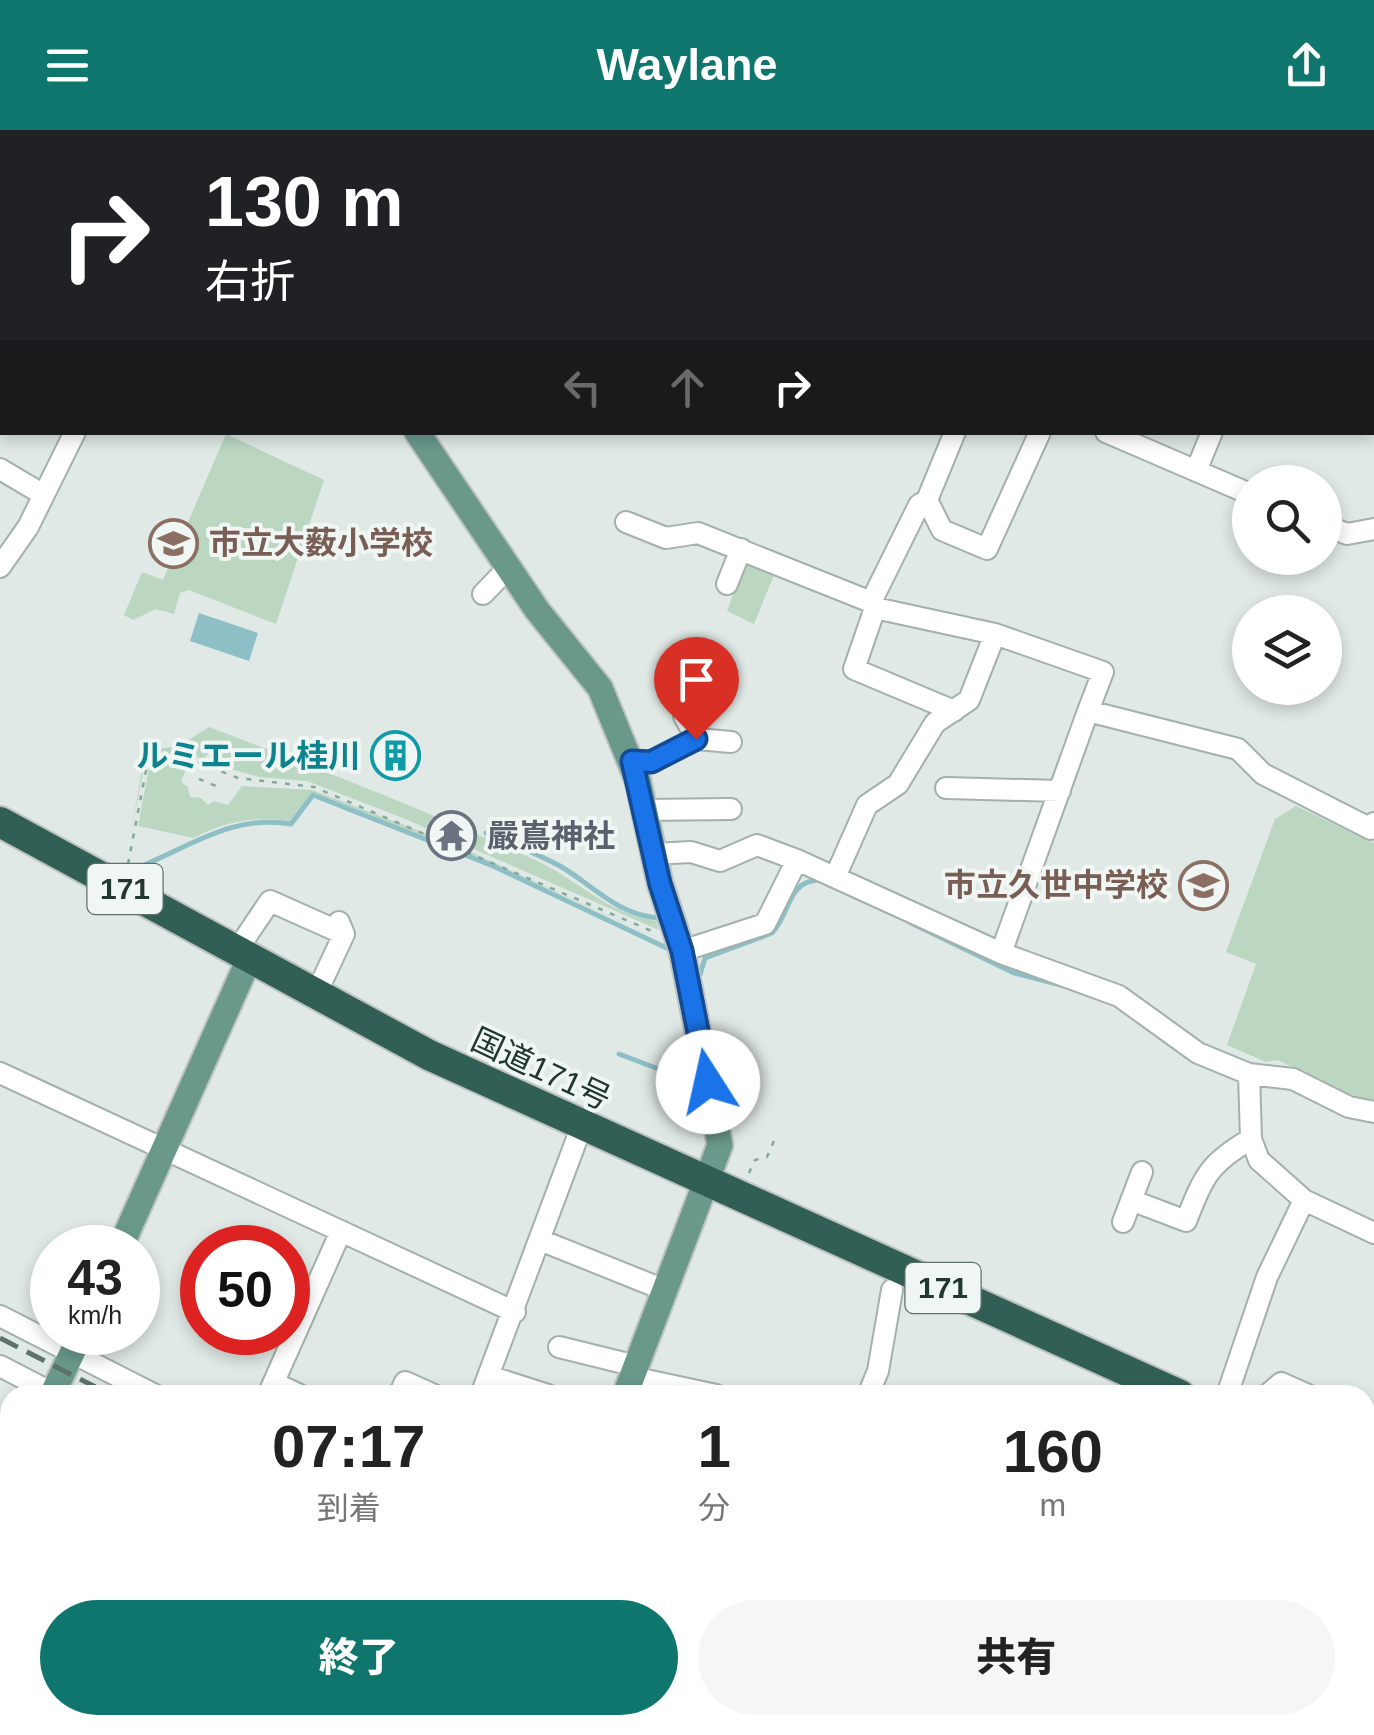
<!DOCTYPE html>
<html lang="ja">
<head>
<meta charset="utf-8">
<style>
	:root { --surface:#fff; --page:#f6f6f6; --text:#222; --muted:#767676; --accent:#0f766e }
	body { margin:0; font-family:Arial,"Noto Sans JP",sans-serif; background:var(--page); color:var(--text); height:100vh; display:flex; flex-direction:column; font-size:38px; white-space:nowrap }
	* { box-sizing:border-box; margin:0 }
	p { font-size:32px; color:var(--muted) }
	.icon { flex:none; width:55px; height:55px; fill:none; stroke:currentColor; stroke-width:2; stroke-linecap:round; stroke-linejoin:round }
	.map { position:relative; flex:1; overflow:hidden }
	.side { position:absolute; left:0px; top:1255px; width:1375px; height:350px; display:flex; flex-direction:column; background:var(--surface); border-radius:30px 30px 0 0; box-shadow:0 5px 15px #0003 }
	.side>* { flex:none }
	.guide { position:absolute; left:0px; top:0px; width:1375px; height:305px; box-shadow:0 5px 15px #0003; background:#202124; color:#fff; overflow:hidden }
	.controls { position:absolute; left:1232px; top:335px; display:grid; gap:20px }
	.controls a { display:grid; place-items:center; width:110px; height:110px; border-radius:50%; background:var(--surface); box-shadow:0 5px 15px #0003; font-size:50px }
	.speed { position:absolute; left:30px; top:1095px; display:flex; gap:20px; font-size:50px; font-weight:700; text-align:center }
	.speed>* { display:grid; place-content:center; width:130px; height:130px; border-radius:50%; background:var(--surface); box-shadow:0 5px 15px #0003; line-height:1 }
	.speed small { font-size:25px; font-weight:400 }
	.speed .limit { border:15px solid #d22; background:#fff; color:#111 }
	.pin { position:absolute; display:grid; place-items:center; width:85px; height:85px; color:#fff; margin:-102px -42px; border-radius:50% 50% 50% 0; rotate:-45deg; box-shadow:0 0 10px #0007 }
	.pin .icon { rotate:45deg }
	.me { position:absolute; width:110px; margin:-55px; rotate:350deg; stroke-linejoin:round; filter:drop-shadow(0 0 8px #0008) }
	.turn { display:flex; align-items:center; gap:35px; height:210px; padding:0 40px; font-size:45px }
	.turn .icon { width:130px; height:130px; stroke-width:2.5 }
	.turn b { display:block; font-size:70px; line-height:85px }
	.lanes { display:flex; align-items:center; height:95px; padding:0 40px; background:#0003; justify-content:center; gap:50px; direction:ltr }
	.lanes .off { opacity:.35 }
	.eta { display:flex; justify-content:space-evenly; align-items:center; height:170px; text-align:center }
	.eta b { font-size:60px; font-weight:800; line-height:70px }
	.cta { display:flex; gap:20px; margin-top:auto; padding:20px 40px }
	.cta a { flex:1; height:115px; border-radius:60px; background:var(--accent); color:#fff; font-size:40px; font-weight:800; line-height:115px; text-align:center }
	.cta a+a { background:var(--page); color:var(--text) }
	header { display:flex; justify-content:space-between; align-items:center; height:130px; padding:0 40px; background:var(--accent); color:#fff; font-size:45px; font-weight:800 }
	.map>svg:first-child { display:block }
	.green { fill:#bbd7c2 }
	.water { fill:#8ebfc7 }
	.lines { fill:none; stroke-linecap:round; stroke-linejoin:round }
	.stream { stroke:#8ebfc7; stroke-width:5 }
	.minor-casing { stroke:#a4b0ab; stroke-width:24 }
	.major-casing { stroke:#bdc3c1; stroke-width:29 }
	.highway-casing { stroke:#bdc3c1; stroke-width:34 }
	.path { stroke:#84a89d; stroke-width:2.5; stroke-dasharray:5 8; stroke-linecap:butt }
	.minor { stroke:#fff; stroke-width:20 }
	.major { stroke:#6a998c; stroke-width:25 }
	.highway { stroke:#325f55; stroke-width:30 }
	.rail { stroke:#5d726c; stroke-width:5; stroke-dasharray:20 10; stroke-linecap:butt }
	.route-casing { stroke:#114b97; stroke-width:25 }
	.route { stroke:#1a73e8; stroke-width:18 }
	.labels { text-anchor:middle; stroke-width:8; stroke-linejoin:round; paint-order:stroke }
	.shield { fill:#f0f6f3; stroke:#60706b; stroke-width:2.5 }
	.shield-label { font-size:30px; font-weight:bold; fill:#233731 }
	.education-label { font-size:32px; font-weight:bold; fill:#785e54; stroke:#f0f6f3; text-anchor:start }
	.culture-label { font-size:32px; font-weight:bold; fill:#0d838f; stroke:#f0f6f3; text-anchor:end }
	.worship-label { font-size:32px; font-weight:bold; fill:#5b616d; stroke:#f0f6f3; text-anchor:start }
	.street-label { font-size:32px; fill:#233731; stroke:#f0f6f3 }
</style>
</head>
<body>
<header><svg class="icon" aria-label="menu" viewBox="0 0 24 24"><path d="M4 6h16M4 12h16M4 18h16"/></svg>Waylane<svg class="icon" aria-label="share" viewBox="0 0 24 24"><path d="M12 15V3M7 8l5-5 5 5M5 13v7h14v-7"/></svg></header>
<div class="map">
<svg width="1374" height="1605" viewBox="0 0 1374 1605">
	<rect width="100%" height="100%" fill="#e0e9e5"/>
	<!-- green -->
	<path class="green" d="M226,304L324,350L276,494L189,460L180,463L174,484L156,479L133,490L124,485L142,442L163,450Z
		M754,431L776,440L754,494L727,481L744,436Z
		M209,597C319,639 428,681 535,730C577,749 608,784 656,791L659,800L403,688L307,651L259,647L231,639L210,622L203,629L185,624L146,628L131,702L145,623L182,614Z
		M183,631L187,636L181,652L188,657L190,667L201,668L208,675L214,671L228,675L242,656L312,660L451,713L662,810L494,734L313,663L290,691C257,686 224,691 194,708L138,696L150,632Z
		M1296,676L1374,713V973L1351,967L1278,930L1266,932L1227,915L1256,834L1226,822L1275,689Z"/>
	<!-- water -->
	<path class="water" d="M199,483L258,503L249,531L190,511Z"/>
	<g class="lines">
		<!-- stream -->
		<path class="stream" d="M1143,0L1148,2
			M1372,95L1374,96
			M486,703C511,714 536,723 560,736C594,756 616,784 658,788L661,795
			M139,737C191,716 233,684 291,694L313,665L493,736L671,820
			M911,793L1014,843L1061,855
			M698,851L705,828L772,803C791,783 787,751 819,750
			M619,924L698,954"/>
		<defs>
			<path id="minor" d="M392,0L398,2
				M519,0L520,2
				M732,0L738,2
				M1118,0L1128,2
				M285,2L288,0
				M791,2L792,0
				M940,2L941,0
				M1371,2L1373,0
				M1372,109L1374,110
				M0,154L2,155
				M1372,164L1374,161
				M0,246H2
				M1372,288L1374,289
				M955,302L927,370L942,400L987,419L1040,302
				M1106,302L1250,364
				M0,339L44,365
				M1196,341L1212,302
				M927,370L919,375L871,472L875,478L854,539L954,581
				M626,392L666,408L698,403L871,472
				M1325,395L1347,404L1374,399
				M0,437L28,397L75,302
				M727,454L741,419
				M483,464L510,436
				M875,478L995,504L1103,542L1088,581
				M697,609L731,612
				M632,631L651,632L697,609L684,586
				M946,658L1060,661
				M646,680L731,679
				M654,724L691,722L720,731L757,715L797,730
				M836,745L867,675L898,654L935,593L969,570L995,504
				M237,820L270,771L344,804
				M682,821L765,794L797,730L1001,823L1088,581L1238,619L1263,644L1371,699L1374,693
				M1001,823L1119,866L1198,923L1249,944L1293,949L1349,977L1374,982
				M316,864L344,804L339,792
				M0,943L515,1182
				M1131,1070L1186,1091C1204,1046 1209,1033 1251,1009
				M1304,1070L1374,1103
				M1123,1092L1142,1042
				M540,1110L667,1161
				M0,1186L155,1265
				M559,1217L636,1236
				M0,1236L56,1265
				M492,1247L548,1265
				M632,1247L716,1265
				M274,1253L300,1265
				M268,1265L341,1101
				M399,1265L405,1252L434,1265
				M481,1265L581,998
				M868,1265L878,1241L892,1160
				M1227,1265L1267,1147L1304,1070L1259,1030L1251,1009L1249,944
				M1267,1265L1281,1253L1308,1265
				M1365,1463L1374,1446
				M0,1581L10,1588
				M20,1595L35,1605
				M768,1595L792,1605
				M1211,1595L1233,1605
				M118,1605L122,1595
				M531,1605L538,1595
				M733,1605L737,1595
				M1089,1605L1092,1595
				M1181,1605L1185,1595
				M1369,1605L1374,1597"/>
			<path id="major" d="M185,0L187,2
				M417,302L537,480L600,558L638,651L660,753L682,821L720,1015L625,1265
				M120,1118L250,827
				M52,1265L82,1202
				M0,1380L10,1357
				M427,1605L433,1595"/>
			<path id="highway" d="M0,692L429,925L1180,1265
				M1365,1348L1374,1352"/>
		</defs>
		<!-- minor casing -->
		<use href="#minor" class="minor-casing"/>
		<!-- major casing -->
		<use href="#major" class="major-casing"/>
		<!-- highway casing -->
		<use href="#highway" class="highway-casing"/>
		<!-- path -->
		<path class="path" d="M199,649L216,656
			M128,734L148,630L186,628L238,648L314,657L654,802
			M749,1043L755,1030L767,1027L776,1006"/>
		<!-- minor -->
		<use href="#minor" class="minor"/>
		<!-- major -->
		<use href="#major" class="major"/>
		<!-- highway -->
		<use href="#highway" class="highway"/>
		<!-- rail -->
		<path class="rail" d="M0,1208L111,1265
			M795,1595L818,1605
			M820,1595L842,1605"/>
	</g>
	<g class="lines">
		<defs>
			<path id="route" d="M696,609L651,632L632,631L660,754L682,821L708,952"/>
		</defs>
		<!-- route casing -->
		<use href="#route" class="route-casing"/>
		<!-- route -->
		<use href="#route" class="route"/>
	</g>
	<!-- icons -->
	<defs>
		<symbol id="school-ring" viewBox="-11 -11 22 22"><circle r="9.5" fill="#f0f6f3" stroke="#8d6e63" stroke-width="1.5"/><path d="M0-5L7-2L0 1L-7-2ZM-4 1L0 2.5L4 1V4Q0 6-4 4Z" fill="#8d6e63"/></symbol>
		<symbol id="building-ring" viewBox="-11 -11 22 22"><circle r="9.5" fill="#f0f6f3" stroke="#0f9aa8" stroke-width="1.5"/><path d="M-4-6H4V6H1V3H-1V6H-4ZM-2.5-4.3h1.7v1.8h-1.7ZM.8-4.3h1.7v1.8H.8ZM-2.5-1h1.7V.8h-1.7ZM.8-1h1.7V.8H.8Z" fill="#0f9aa8"/></symbol>
		<symbol id="temple-ring" viewBox="-11 -11 22 22"><circle r="9.5" fill="#f0f6f3" stroke="#6b7280" stroke-width="1.5"/><path d="M0-6L5-2H3V0L6.5 2.5H4V6H1.5V3h-3V6H-4V2.5H-6.5L-3 0V-2H-5Z" fill="#6b7280"/></symbol>
	</defs>
	<g fill-rule="evenodd">
		<use href="#school-ring" x="146" y="386" width="55" height="55"/>
		<use href="#building-ring" x="368" y="598" width="55" height="55"/>
		<use href="#temple-ring" x="424" y="678" width="55" height="55"/>
		<use href="#school-ring" x="1176" y="728" width="55" height="55"/>
	</g>
	<g class="labels">
		<!-- shield labels -->
		<g class="shield">
			<rect x="87.5" y="734" width="75" height="50" rx="8"/>
			<rect x="905.5" y="1133" width="75" height="50" rx="8"/>
		</g>
		<g class="shield-label">
			<text x="125" y="769">171</text>
			<text x="943" y="1168">171</text>
		</g>
		<!-- education labels -->
		<g class="education-label">
			<text x="209" y="424">市立大薮小学校</text>
			<text x="1168" y="766" text-anchor="end">市立久世中学校</text>
		</g>
		<!-- culture labels -->
		<g class="culture-label">
			<text x="360" y="637">ルミエール桂川</text>
		</g>
		<!-- worship labels -->
		<g class="worship-label">
			<text x="487" y="717">嚴嶌神社</text>
		</g>
		<!-- street labels -->
		<g class="street-label">
			<text transform="translate(541 939) rotate(25)" y="11">国道171号</text>
		</g>
	</g>
</svg>
<div class="controls">
<a><svg class="icon" aria-label="search" viewBox="0 0 24 24"><circle cx="10" cy="10" r="6"/><path d="M15 15l6 6"/></svg></a>
<a><svg class="icon" aria-label="layers" viewBox="0 0 24 24"><path d="M12 4l9 5-9 5-9-5zM3 14l9 5 9-5"/></svg></a>
</div>
<div class="speed"><div>43<small>km/h</small></div><div class="limit">50</div></div>
<div class="pin" style="left:696px;top:609px;background:#d93025"><svg class="icon" aria-label="arrive" viewBox="0 0 24 24"><path d="M6 21V4h12l-3 4 3 4H6"/></svg></div>
<svg class="me" style="left:708px;top:952px" viewBox="-20 -20 40 40"><circle r="19" fill="#fff"/><path d="M0-13L10 11 0 6-10 11z" fill="#1a73e8"/></svg>
<div class="guide">
<div class="turn"><svg class="icon" aria-label="right" viewBox="0 0 24 24"><path d="M7 20v-9h11M14 6l5 5-5 5"/></svg><div><b>130 m</b>右折</div></div>
<div class="lanes"><svg class="icon off" aria-label="left" viewBox="0 0 24 24"><path d="M17 20v-9H6M10 6l-5 5 5 5"/></svg><svg class="icon off" aria-label="ahead" viewBox="0 0 24 24"><path d="M12 20V5M6 11l6-6 6 6"/></svg><svg class="icon" aria-label="right" viewBox="0 0 24 24"><path d="M7 20v-9h11M14 6l5 5-5 5"/></svg></div>
</div>
<section class="side">
<div class="eta">
<div><b>07:17</b><p>到着</p></div>
<div><b>1</b><p>分</p></div>
<div><b>160</b><p>m</p></div>
</div>
<div class="cta"><a>終了</a><a>共有</a></div>
</section>
</div>
</body>
</html>
